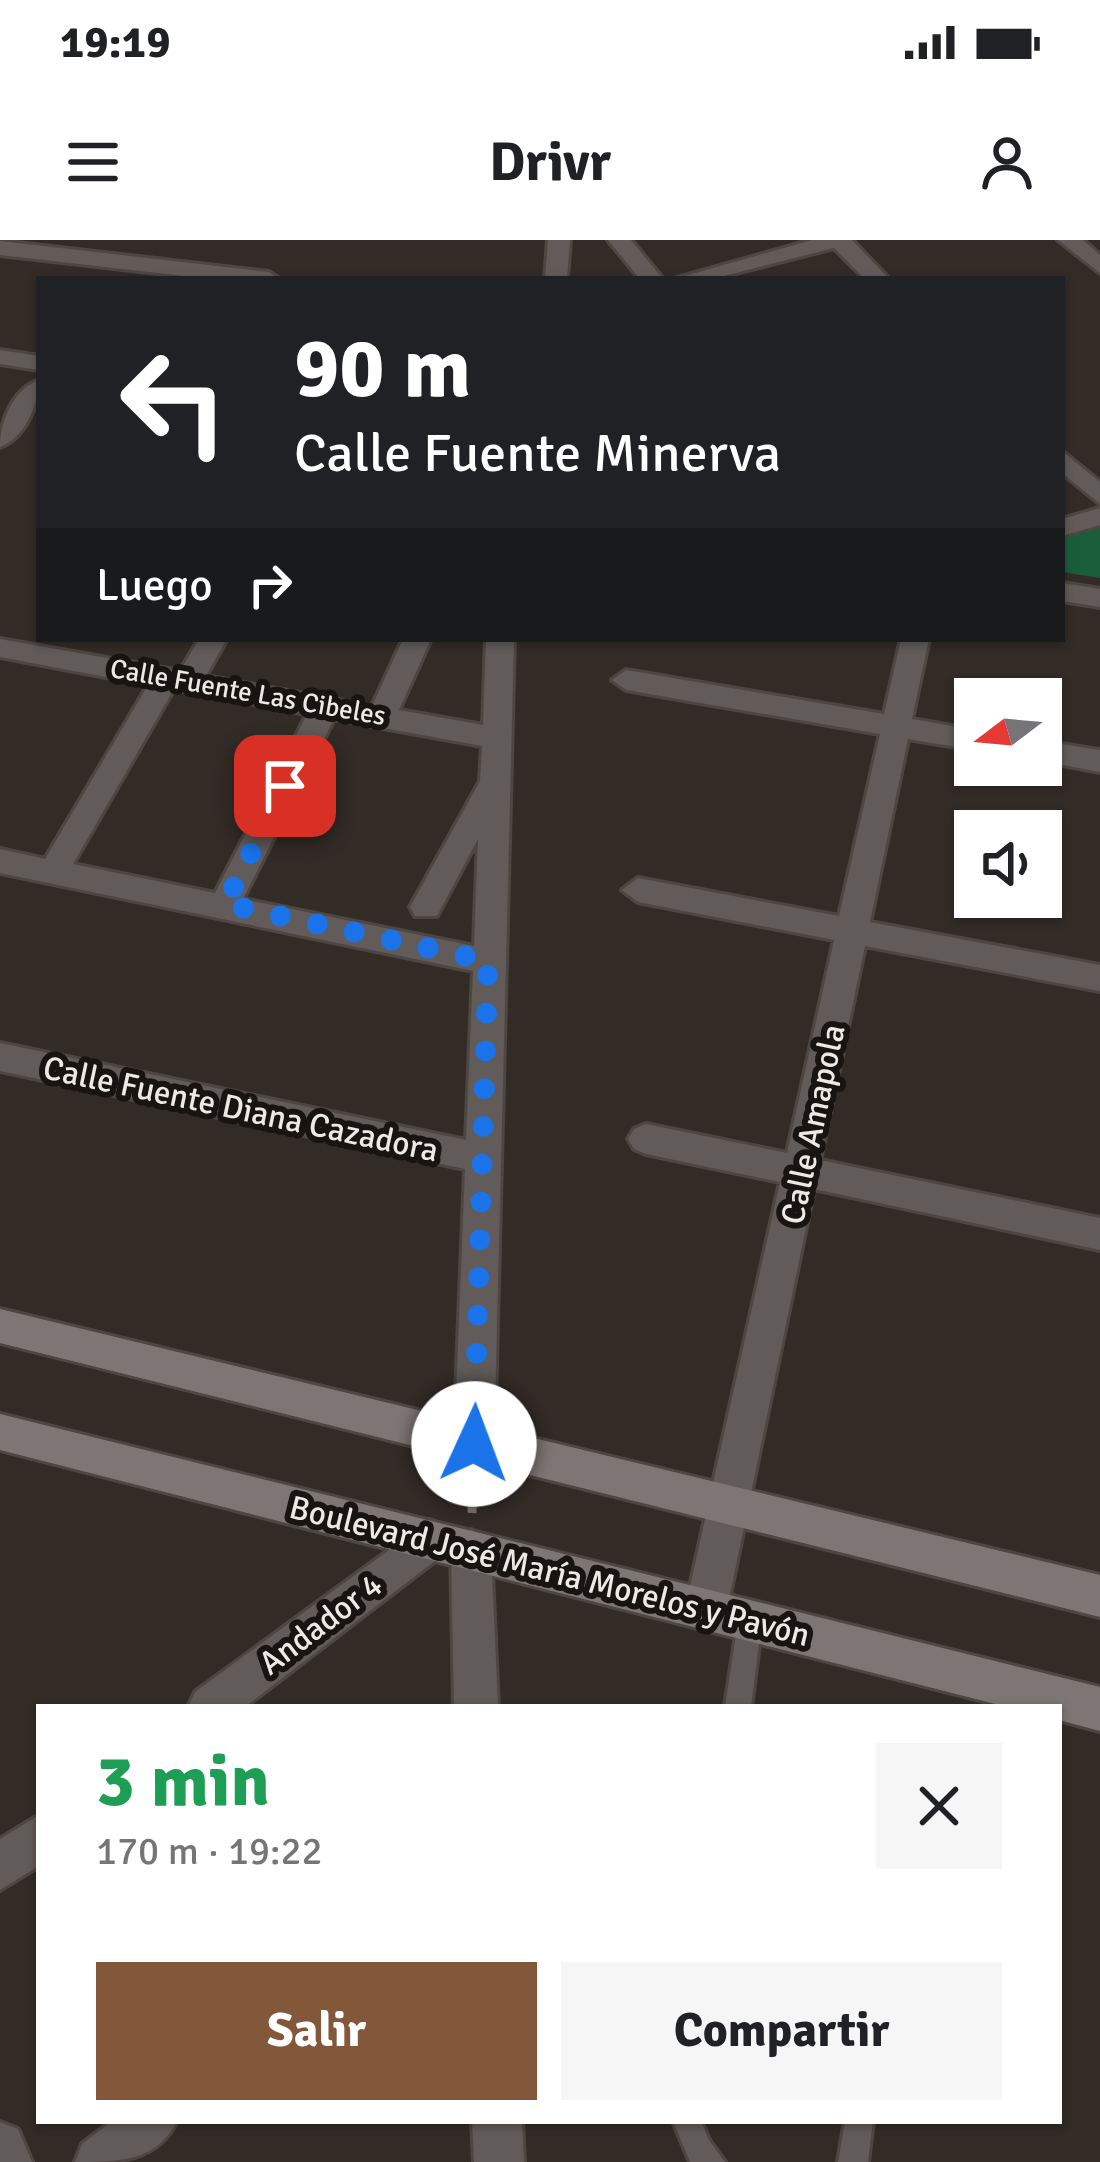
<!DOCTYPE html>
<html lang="es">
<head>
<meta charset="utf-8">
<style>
	:root { --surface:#fff; --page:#f6f6f6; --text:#202124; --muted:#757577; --accent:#83583a }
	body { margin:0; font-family:Signika,sans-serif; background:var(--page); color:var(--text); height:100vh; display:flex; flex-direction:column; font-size:45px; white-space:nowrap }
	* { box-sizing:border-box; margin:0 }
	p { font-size:39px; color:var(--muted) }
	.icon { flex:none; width:66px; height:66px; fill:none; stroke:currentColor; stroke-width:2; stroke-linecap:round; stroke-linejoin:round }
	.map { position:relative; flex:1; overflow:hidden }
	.details { position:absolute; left:36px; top:1464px; width:1026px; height:420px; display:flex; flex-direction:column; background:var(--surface); border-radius:0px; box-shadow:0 3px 9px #0004 }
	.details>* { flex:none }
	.top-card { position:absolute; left:36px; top:36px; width:1029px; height:366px; border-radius:0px; box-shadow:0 3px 9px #0004; background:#202124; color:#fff; overflow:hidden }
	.needle { width:78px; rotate:254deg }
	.controls { position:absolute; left:954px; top:438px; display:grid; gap:24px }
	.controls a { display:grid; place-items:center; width:108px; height:108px; border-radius:0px; background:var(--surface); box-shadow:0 3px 9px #0004; font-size:60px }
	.pin { position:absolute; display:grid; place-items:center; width:102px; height:102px; color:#fff; margin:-51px; border-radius:24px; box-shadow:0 6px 18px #0006 }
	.me { position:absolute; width:132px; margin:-66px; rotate:2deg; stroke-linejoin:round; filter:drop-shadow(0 0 9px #0008) }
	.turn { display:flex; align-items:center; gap:42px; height:252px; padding:0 60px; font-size:54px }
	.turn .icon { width:156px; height:156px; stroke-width:2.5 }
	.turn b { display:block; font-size:84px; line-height:102px }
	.then { display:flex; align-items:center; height:114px; padding:0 60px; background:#0003; gap:24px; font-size:45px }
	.round { display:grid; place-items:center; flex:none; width:126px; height:126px; border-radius:0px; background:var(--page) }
	.head { display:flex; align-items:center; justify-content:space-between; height:204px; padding:0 60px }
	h1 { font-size:72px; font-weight:800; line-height:90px; color:#1e9e55 }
	.primary-button { display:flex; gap:24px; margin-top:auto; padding:24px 60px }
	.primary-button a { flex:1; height:138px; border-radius:0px; background:var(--accent); color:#fff; font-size:48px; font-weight:800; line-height:138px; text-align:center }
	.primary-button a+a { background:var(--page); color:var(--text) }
	.status { display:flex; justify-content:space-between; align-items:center; height:84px; padding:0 60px; background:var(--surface); direction:ltr }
	.status svg { height:33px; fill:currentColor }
	header { display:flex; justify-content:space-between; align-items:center; height:156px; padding:0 60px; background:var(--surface); font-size:54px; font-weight:800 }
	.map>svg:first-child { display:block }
	.green { fill:#1a5d3b }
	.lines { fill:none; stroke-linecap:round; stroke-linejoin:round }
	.lane-casing { stroke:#4d4641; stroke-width:6 }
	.street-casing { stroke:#4d4641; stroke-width:6 }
	.secondary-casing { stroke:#4d4641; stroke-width:6 }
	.path { stroke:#827a76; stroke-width:9; stroke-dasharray:15 8; stroke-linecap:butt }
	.lane { fill:#615c5a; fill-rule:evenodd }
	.street { fill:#615c5a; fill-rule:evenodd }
	.secondary { fill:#7e7674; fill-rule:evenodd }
	.route { stroke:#1a73e8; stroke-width:21; stroke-dasharray:0 37.8 }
	.labels { text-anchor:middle; stroke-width:12; stroke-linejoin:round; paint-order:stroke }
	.far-street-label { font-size:27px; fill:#efe9e6; stroke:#181412 }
	.street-label { font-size:33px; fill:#efe9e6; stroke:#181412 }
</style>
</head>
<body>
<div class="status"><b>19:19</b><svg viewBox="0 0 49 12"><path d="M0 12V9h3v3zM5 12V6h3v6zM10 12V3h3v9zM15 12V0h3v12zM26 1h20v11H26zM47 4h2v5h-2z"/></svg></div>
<header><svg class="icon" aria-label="menu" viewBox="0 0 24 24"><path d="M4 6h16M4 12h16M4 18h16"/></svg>Drivr<svg class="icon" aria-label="person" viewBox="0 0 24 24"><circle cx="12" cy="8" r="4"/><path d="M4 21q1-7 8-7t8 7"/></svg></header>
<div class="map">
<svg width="1100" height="1922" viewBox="0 0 1100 1922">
	<rect width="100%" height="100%" fill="#332b26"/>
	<!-- green -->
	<path class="green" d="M1100,279V338L1062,332V291Z"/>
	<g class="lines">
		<defs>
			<path id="lane" d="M750,1369L759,1372L762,1381L751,1467H725L738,1381L741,1372Z
				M673,1881H701L709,1900L725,1922H690Z
				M845,1881H873L868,1922H838Z"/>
			<path id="street" d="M548,0H570L567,39H545Z
				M608,0H631L663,39H640Z
				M812,0H852L889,39H865L834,8L712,39H674Z
				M1058,0H1083L1100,15V33Z
				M0,1L269,32L280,39H210L0,15Z
				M0,110L39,116V130L0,124Z
				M39,140C39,164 25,198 0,207C0,182 13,149 39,140Z
				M1062,211L1100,242V264L1062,233Z
				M1100,268V285L1062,296V279Z
				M1062,343L1100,349V367L1062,361Z
				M0,399L180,431L199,399H227L206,436L372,466L403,399H431L399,470L483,485L486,399H514L494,1205L488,1218L474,1224L460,1218L454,1205L465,929L0,831V803L466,900L473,731L0,633V609L45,619L148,445L0,417ZM174,449L307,474L215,653L73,624ZM334,479L482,506L480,541L410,667L415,676H437L478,599L474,706L243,659Z
				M901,399H929L912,479L975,490V510L908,499L870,682L1100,725V751L865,706L820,920L1100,978V1010L814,949L727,1369L721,1384L706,1390L691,1384L685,1369L780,942L646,914L634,909L628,899L634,889L646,884L787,913L834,700L638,662L622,650L638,638L839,676L880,494L626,450L612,440L626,430L884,474Z
				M1041,501L1100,510V532L1041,521Z
				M430,1280L444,1286L450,1300L444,1314L245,1467H188L195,1452Z
				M471,1290L485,1296L491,1310L498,1467H454L451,1310L457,1296Z
				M39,1575V1626L0,1650V1599Z
				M112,1881H177C157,1922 118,1922 75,1922L82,1904Z
				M472,1881H522L524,1922H474Z
				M0,1882L18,1889L32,1922H0Z"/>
			<path id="secondary" d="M0,1069L1100,1335V1377L0,1103Z
				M0,1174L1100,1447V1491L1059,1480V1467H1007L0,1210Z"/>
		</defs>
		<!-- lane casing -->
		<use href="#lane" class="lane-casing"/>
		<!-- street casing -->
		<use href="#street" class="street-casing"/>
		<!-- secondary casing -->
		<use href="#secondary" class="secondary-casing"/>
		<!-- path -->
		<path class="path" d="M472,1273L473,1240"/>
		<!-- lane -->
		<use href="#lane" class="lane"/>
		<!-- street -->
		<use href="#street" class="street"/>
		<!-- secondary -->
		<use href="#secondary" class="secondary"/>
	</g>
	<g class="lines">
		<!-- route -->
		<path class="route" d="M285,546L225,664L488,721L474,1204"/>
	</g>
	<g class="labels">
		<!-- far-street labels -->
		<g class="far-street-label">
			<text transform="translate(248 452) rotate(10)" y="9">Calle Fuente Las Cibeles</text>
		</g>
		<!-- street labels -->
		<g class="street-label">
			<text transform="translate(241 868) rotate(12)" y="12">Calle Fuente Diana Cazadora</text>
			<text transform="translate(812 884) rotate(-78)" y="12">Calle Amapola</text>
			<text transform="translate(550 1330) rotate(14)" y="12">Boulevard José María Morelos y Pavón</text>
			<text transform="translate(320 1383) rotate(-37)" y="12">Andador 4</text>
		</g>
	</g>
</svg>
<div class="controls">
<a><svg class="needle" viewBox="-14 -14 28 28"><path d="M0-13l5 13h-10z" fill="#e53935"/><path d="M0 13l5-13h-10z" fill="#757577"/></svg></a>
<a><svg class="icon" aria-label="sound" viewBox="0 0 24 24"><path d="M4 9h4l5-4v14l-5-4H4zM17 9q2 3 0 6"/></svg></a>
</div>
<div class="pin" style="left:285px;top:546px;background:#d93025"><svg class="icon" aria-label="arrive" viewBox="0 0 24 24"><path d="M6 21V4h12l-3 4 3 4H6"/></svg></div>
<svg class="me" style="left:474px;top:1204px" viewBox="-20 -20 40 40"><circle r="19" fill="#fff"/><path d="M0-13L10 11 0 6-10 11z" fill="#1a73e8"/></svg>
<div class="top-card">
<div class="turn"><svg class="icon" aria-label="left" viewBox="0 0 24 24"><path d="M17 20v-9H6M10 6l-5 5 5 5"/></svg><div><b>90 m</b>Calle Fuente Minerva</div></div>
<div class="then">Luego<svg class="icon" aria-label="right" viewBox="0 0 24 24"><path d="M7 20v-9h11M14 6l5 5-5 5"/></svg></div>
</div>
<section class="details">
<div class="head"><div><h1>3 min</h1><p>170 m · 19:22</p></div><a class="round"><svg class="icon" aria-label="close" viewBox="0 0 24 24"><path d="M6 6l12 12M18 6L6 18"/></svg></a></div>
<div class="primary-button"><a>Salir</a><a>Compartir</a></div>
</section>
</div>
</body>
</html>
